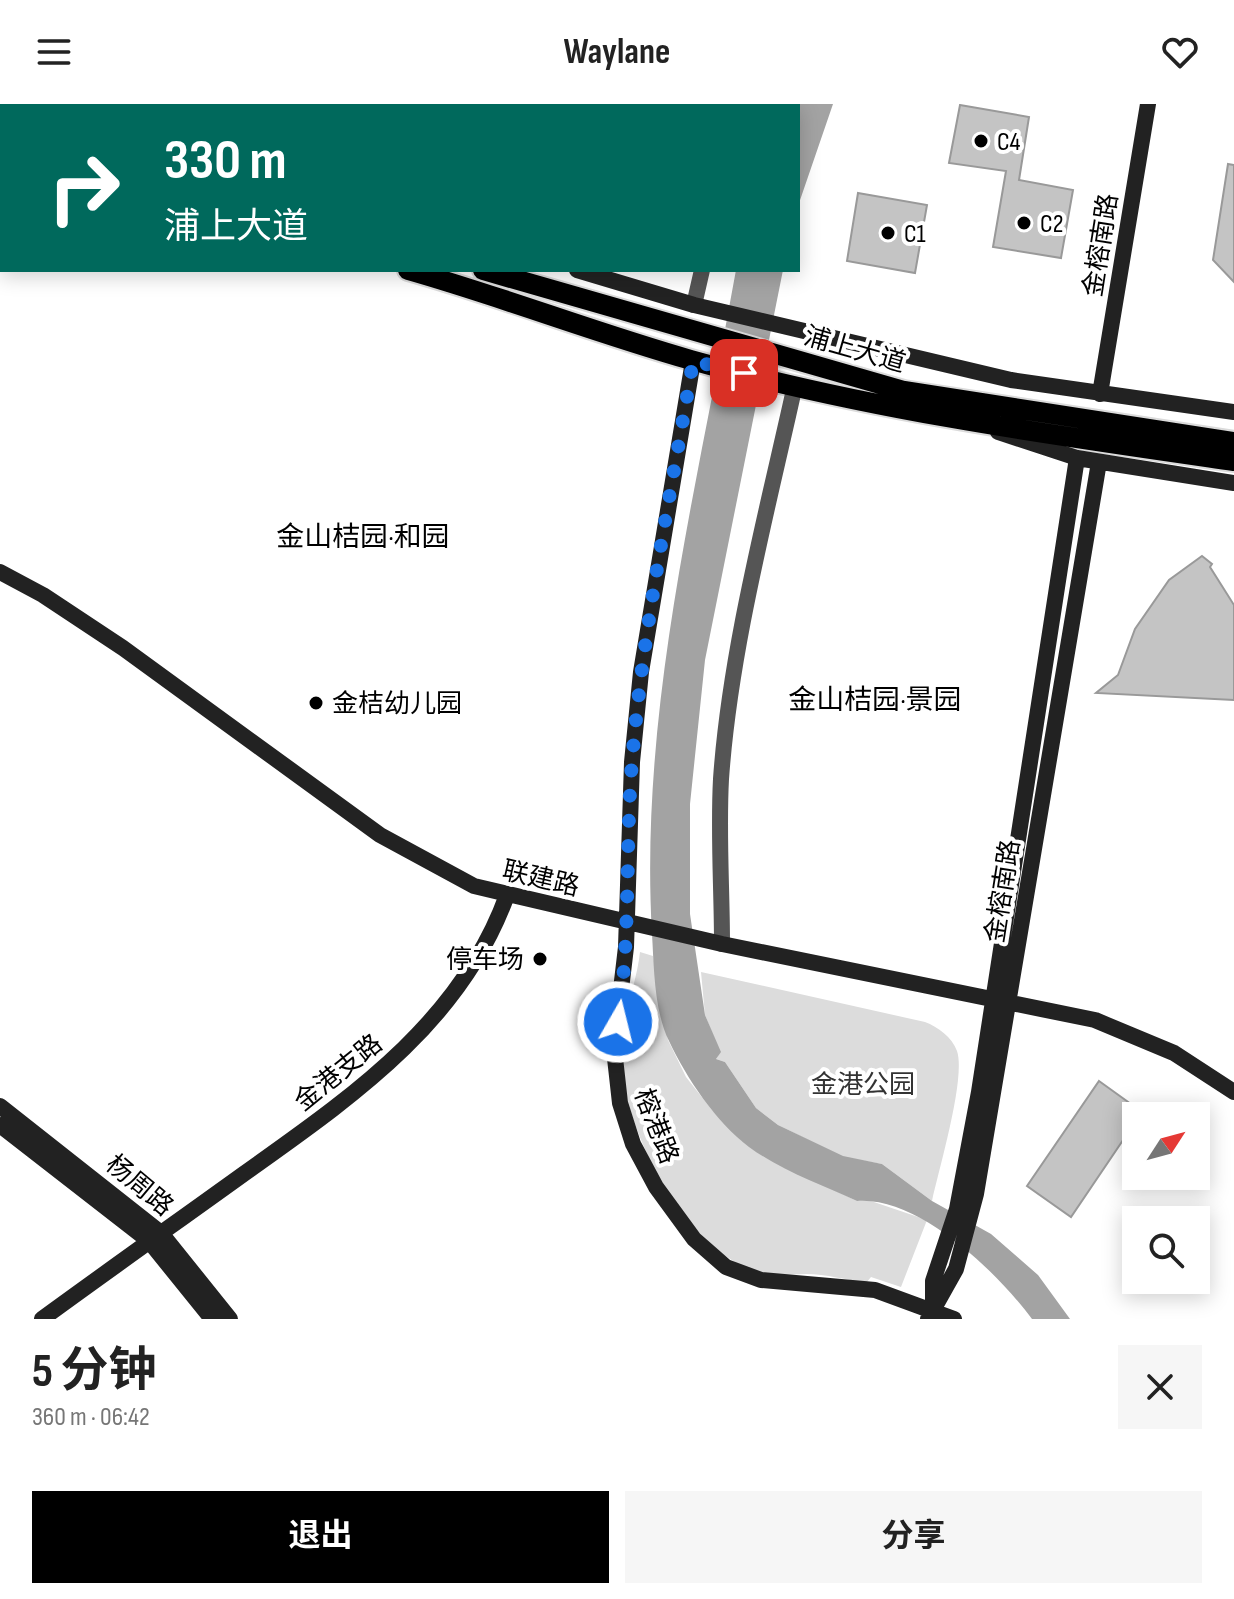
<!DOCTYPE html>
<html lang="zh">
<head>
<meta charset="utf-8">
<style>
	:root { --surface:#fff; --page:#f6f6f6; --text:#222; --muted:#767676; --accent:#000 }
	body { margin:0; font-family:"Sofia Sans Condensed","Noto Sans SC",sans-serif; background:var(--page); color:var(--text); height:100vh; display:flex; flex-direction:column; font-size:30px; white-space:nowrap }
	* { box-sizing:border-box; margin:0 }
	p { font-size:26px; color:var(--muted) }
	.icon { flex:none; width:44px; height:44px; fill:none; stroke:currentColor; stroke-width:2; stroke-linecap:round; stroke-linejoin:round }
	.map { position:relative; height:1215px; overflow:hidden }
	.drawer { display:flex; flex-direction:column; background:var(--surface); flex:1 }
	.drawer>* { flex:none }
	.guide { position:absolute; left:0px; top:0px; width:800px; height:168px; box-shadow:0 4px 20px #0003; background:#00695c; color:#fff; overflow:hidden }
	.needle { width:52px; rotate:54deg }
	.buttons { position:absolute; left:1122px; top:998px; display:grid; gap:16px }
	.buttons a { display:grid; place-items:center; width:88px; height:88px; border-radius:0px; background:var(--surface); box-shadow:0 4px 20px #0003; font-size:40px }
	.pin { position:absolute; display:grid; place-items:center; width:68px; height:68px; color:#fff; margin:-34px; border-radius:16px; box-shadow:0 4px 12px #0006 }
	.me { position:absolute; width:88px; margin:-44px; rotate:8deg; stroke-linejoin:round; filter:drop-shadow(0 0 6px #0008) }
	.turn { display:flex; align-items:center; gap:28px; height:168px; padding:0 32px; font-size:36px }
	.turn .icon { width:104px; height:104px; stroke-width:2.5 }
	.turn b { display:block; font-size:56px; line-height:68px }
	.round { display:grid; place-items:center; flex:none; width:84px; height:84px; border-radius:0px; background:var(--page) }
	.overview { display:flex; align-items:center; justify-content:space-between; height:136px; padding:0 32px }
	h1 { font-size:48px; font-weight:700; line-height:60px }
	.cta { display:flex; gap:16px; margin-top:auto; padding:16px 32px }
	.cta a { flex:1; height:92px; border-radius:0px; background:var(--accent); color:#fff; font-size:32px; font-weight:700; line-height:92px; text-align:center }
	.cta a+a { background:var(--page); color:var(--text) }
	header { display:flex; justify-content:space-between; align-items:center; height:104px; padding:0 32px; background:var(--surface); font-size:36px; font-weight:700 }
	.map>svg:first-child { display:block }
	.green { fill:#dcdcdc }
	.water { fill:#a3a3a3 }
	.building { fill:#c4c4c4; stroke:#999; stroke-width:2 }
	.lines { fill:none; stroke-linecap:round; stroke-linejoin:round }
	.primary-casing { stroke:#dbdbdb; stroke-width:24 }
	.street { stroke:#555; stroke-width:16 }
	.secondary { stroke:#222; stroke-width:16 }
	.primary { stroke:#000; stroke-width:20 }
	.route { stroke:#1a73e8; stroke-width:14; stroke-dasharray:0 25.2 }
	.poi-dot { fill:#000; stroke:#fff; stroke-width:3 }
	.labels { text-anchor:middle; stroke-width:8; stroke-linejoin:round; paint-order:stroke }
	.poi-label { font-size:26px; fill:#000; stroke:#fff; text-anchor:start }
	.street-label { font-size:26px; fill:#000; stroke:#fff }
	.park-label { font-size:26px; fill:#333; stroke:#fff }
	.neighbourhood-label { font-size:28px; fill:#000; stroke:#fff }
</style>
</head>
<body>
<header><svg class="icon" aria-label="menu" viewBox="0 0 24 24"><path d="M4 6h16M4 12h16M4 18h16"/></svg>Waylane<svg class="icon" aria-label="heart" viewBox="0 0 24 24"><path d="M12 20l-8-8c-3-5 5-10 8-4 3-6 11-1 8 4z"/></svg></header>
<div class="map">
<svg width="1234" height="1215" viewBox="0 0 1234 1215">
	<rect width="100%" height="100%" fill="#fff"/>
	<!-- green -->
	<path class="green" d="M640,848L653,852L668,936L686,973L712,1006L741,1036L764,1053L857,1097L868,1096L927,1116L901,1183L871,1173L866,1179C847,1176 826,1170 806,1170C790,1170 772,1173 757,1168C681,1144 612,1009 622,931C626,903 637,876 640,848Z
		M701,868L925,918C938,923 952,933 957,947C966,974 939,1065 932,1097L882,1060L843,1053L778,1021L756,1004L725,958L716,955L720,948L705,911Z"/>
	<!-- water -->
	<path class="water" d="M792,0H833L798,102V2Z
		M736,166H783L705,556L690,700V810L705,911L721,948L716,955L725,958L756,1004L778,1021L843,1052L882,1060L932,1097L991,1130L1038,1171L1070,1215H1032C998,1169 919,1092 857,1097C822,1081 780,1066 749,1043C716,1018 687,975 669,937C654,907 654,863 652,830C639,607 697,385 736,166Z"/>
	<!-- building -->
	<path class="building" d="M960,1L1029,13L1019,76L1073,86L1061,154L993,143L1006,67L949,59Z
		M1228,60L1234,61V178L1213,156Z
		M858,89L927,101L915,169L847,157Z
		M1202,452L1212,460L1210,463L1234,501V596L1096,589L1118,571L1135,525L1169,476Z
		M1099,977L1142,1008L1071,1113L1027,1082Z"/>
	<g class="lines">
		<defs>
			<path id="primary" d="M40,0L44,2
				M111,0L115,2
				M408,166C503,193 596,229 691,256C868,306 1052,331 1234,357
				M483,166L904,287L1234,338"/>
		</defs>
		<!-- primary casing -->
		<use href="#primary" class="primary-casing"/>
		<!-- street -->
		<path class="street" d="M675,2V0
			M752,2L753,0
			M694,201L702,166
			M722,840C722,785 718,730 721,675C730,546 767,408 795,281"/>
		<!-- secondary -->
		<path class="secondary" d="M179,0L183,2
			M577,166L694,201L1011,276L1234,308
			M693,257L641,568L632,658L626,843L614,945L620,999L633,1040L656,1083L694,1135L726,1163L761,1176L875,1186L954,1215
			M1100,290L1148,0
			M998,328L1077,354L1234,379
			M0,468L43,491L123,544L380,731L474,782L722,840L1095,916L1174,949L1234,988
			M0,1002L161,1129L230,1215
			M0,1021L149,1137L212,1215
			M933,1203V1177L957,1105L979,988L1077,354
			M42,1215C109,1166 177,1118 245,1069C350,994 461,919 507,791
			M928,1215L956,1165L976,1090L1099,358"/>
		<!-- primary -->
		<use href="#primary" class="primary"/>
	</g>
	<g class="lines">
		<!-- route -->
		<path class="route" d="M618,918C631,832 625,745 632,658C643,523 671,390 693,257L744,269"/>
	</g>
	<!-- markers -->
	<g class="poi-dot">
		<circle cx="981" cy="37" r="8"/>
		<circle cx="1024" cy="119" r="8"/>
		<circle cx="888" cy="129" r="8"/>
		<circle cx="316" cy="599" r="8"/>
		<circle cx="540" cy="855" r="8"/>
	</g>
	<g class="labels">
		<!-- poi labels -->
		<g class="poi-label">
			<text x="997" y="46">C4</text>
			<text x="1040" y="128">C2</text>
			<text x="904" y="138">C1</text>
			<text x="332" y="608">金桔幼儿园</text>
			<text x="524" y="864" text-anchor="end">停车场</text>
		</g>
		<!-- street labels -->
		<g class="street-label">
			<text transform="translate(1100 141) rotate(-81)" y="9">金榕南路</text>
			<text transform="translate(855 245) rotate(16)" y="9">浦上大道</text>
			<text transform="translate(541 774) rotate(13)" y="9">联建路</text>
			<text transform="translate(1002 787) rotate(-81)" y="9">金榕南路</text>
			<text transform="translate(338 968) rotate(-39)" y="9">金港支路</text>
			<text transform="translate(657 1022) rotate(69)" y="9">榕港路</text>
			<text transform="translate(140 1081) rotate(40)" y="9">杨周路</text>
		</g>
		<!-- park labels -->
		<g class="park-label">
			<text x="863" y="989">金港公园</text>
		</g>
		<!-- neighbourhood labels -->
		<g class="neighbourhood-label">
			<text x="363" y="442">金山桔园·和园</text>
			<text x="875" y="605">金山桔园·景园</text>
		</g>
	</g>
</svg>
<div class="buttons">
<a><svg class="needle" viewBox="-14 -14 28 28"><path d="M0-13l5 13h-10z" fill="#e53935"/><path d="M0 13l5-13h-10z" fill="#767676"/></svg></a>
<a><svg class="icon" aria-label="search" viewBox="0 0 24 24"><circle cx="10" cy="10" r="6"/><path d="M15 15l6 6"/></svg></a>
</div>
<div class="pin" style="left:744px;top:269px;background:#d93025"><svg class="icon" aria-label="arrive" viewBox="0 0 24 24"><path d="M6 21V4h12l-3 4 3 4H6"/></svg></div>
<svg class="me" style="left:618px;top:918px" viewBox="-20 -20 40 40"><circle r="17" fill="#1a73e8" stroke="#fff" stroke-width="3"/><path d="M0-11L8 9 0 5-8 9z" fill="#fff"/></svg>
<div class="guide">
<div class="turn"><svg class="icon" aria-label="right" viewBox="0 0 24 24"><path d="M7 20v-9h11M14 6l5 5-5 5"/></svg><div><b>330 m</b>浦上大道</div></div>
</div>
</div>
<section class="drawer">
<div class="overview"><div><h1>5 分钟</h1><p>360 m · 06:42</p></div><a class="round"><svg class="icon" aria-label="close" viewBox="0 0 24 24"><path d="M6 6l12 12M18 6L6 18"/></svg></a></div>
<div class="cta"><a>退出</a><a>分享</a></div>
</section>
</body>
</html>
